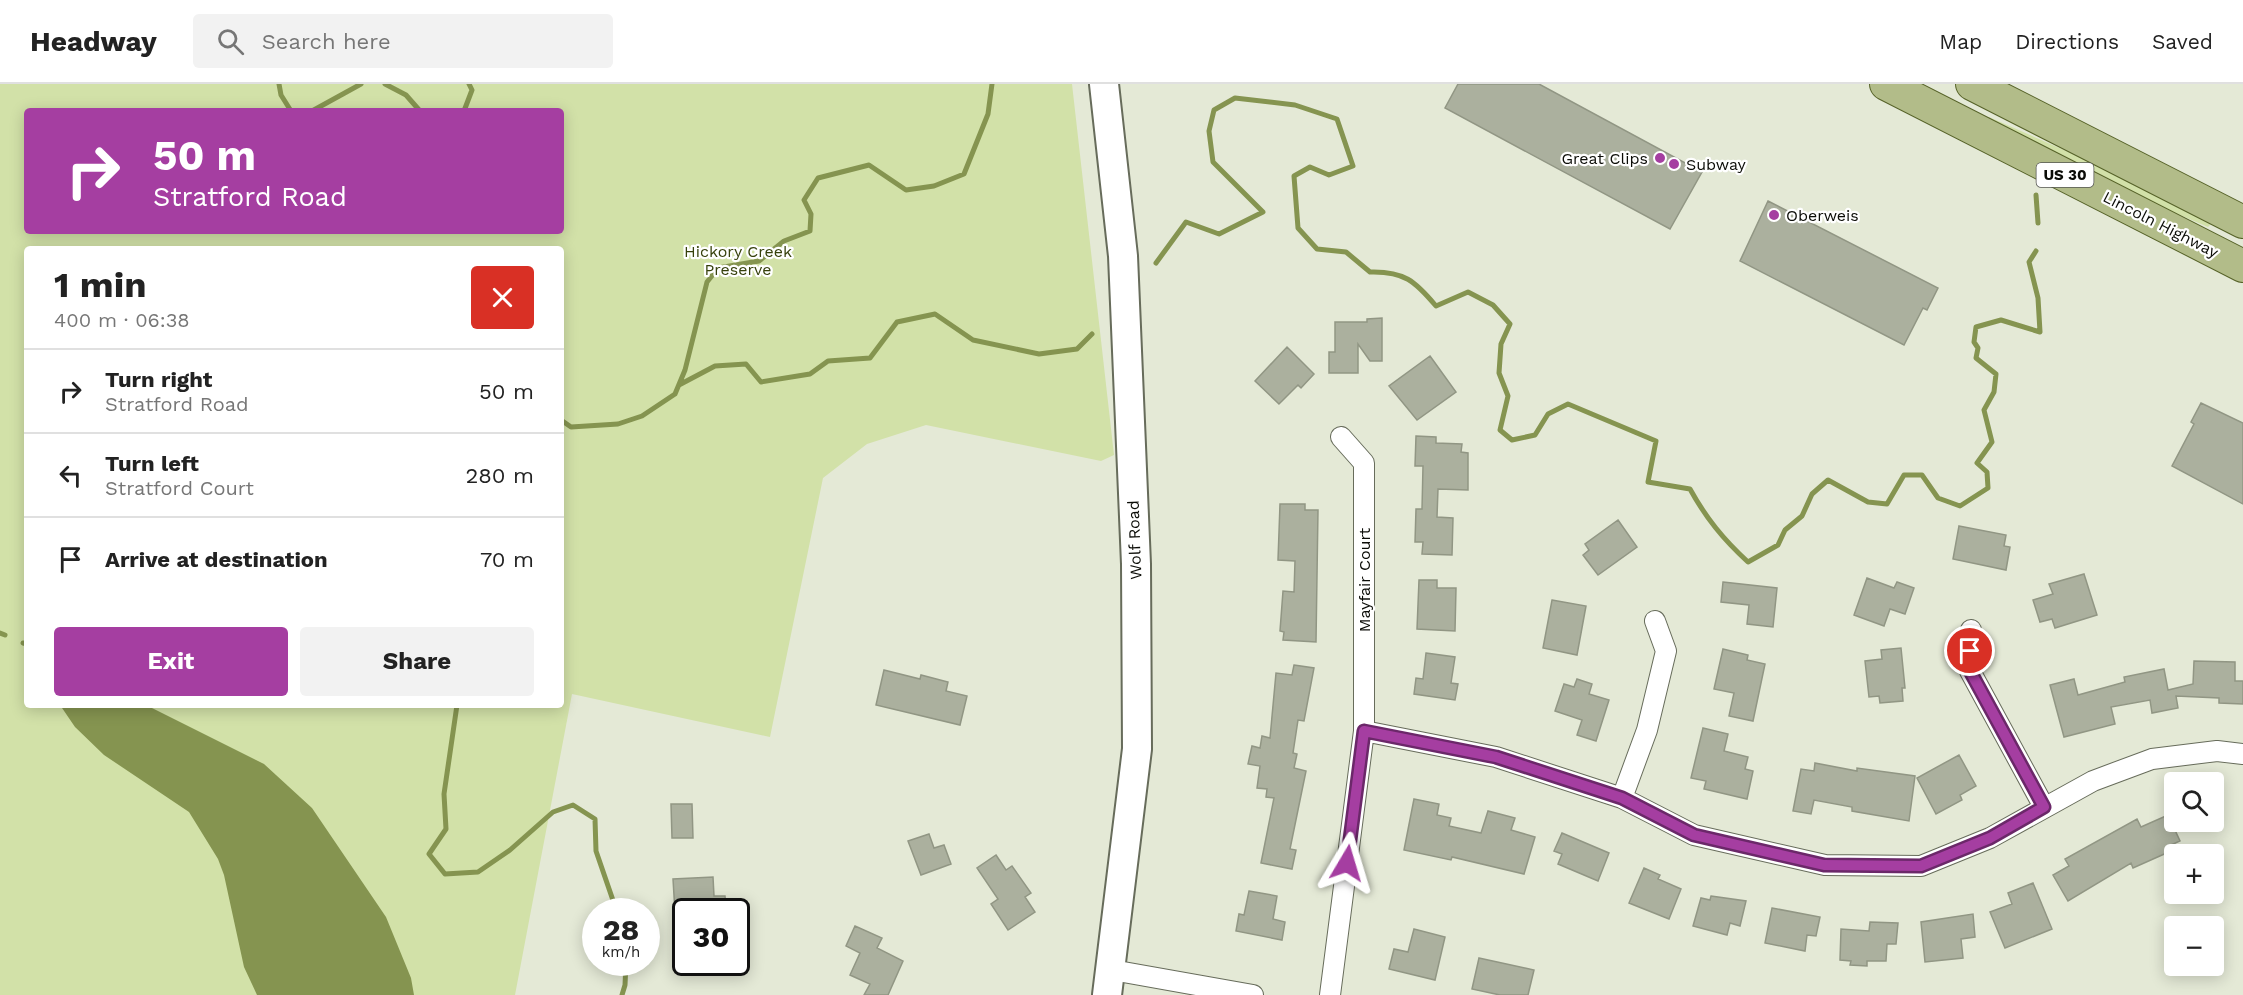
<!DOCTYPE html>
<html lang="en">
<head>
<meta charset="utf-8">
<style>
	:root { --surface:#fff; --page:#f2f2f2; --text:#222; --muted:#767676; --line:#e0e0e0; --accent:#a53ea1 }
	body { margin:0; font-family:"Work Sans",sans-serif; background:var(--page); color:var(--text); height:100vh; display:flex; flex-direction:column; font-size:22px; white-space:nowrap }
	* { box-sizing:border-box; margin:0 }
	p { font-size:20px; color:var(--muted) }
	.icon { flex:none; width:33px; height:33px; fill:none; stroke:currentColor; stroke-width:2; stroke-linecap:round; stroke-linejoin:round }
	.map { position:relative; flex:1; overflow:hidden }
	.panel { position:absolute; left:24px; top:162px; width:540px; height:462px; display:flex; flex-direction:column; background:var(--surface); border-radius:6px; box-shadow:0 3px 15px #0003 }
	.panel>* { flex:none }
	.guide { position:absolute; left:24px; top:24px; width:540px; height:126px; border-radius:6px; box-shadow:0 3px 15px #0003; background:#a53ea1; color:#fff; overflow:hidden }
	.tools { position:absolute; left:2164px; top:688px; display:grid; gap:12px }
	.tools a { display:grid; place-items:center; width:60px; height:60px; border-radius:6px; background:var(--surface); box-shadow:0 3px 15px #0003; font-size:30px }
	.speed { position:absolute; left:582px; top:814px; display:flex; gap:12px; font-size:30px; font-weight:700; text-align:center }
	.speed>* { display:grid; place-content:center; width:78px; height:78px; border-radius:50%; background:var(--surface); box-shadow:0 3px 15px #0003; line-height:1 }
	.speed small { font-size:15px; font-weight:400 }
	.speed .limit { border:3px solid #111; border-radius:9px; background:#fff; color:#111 }
	.pin { position:absolute; display:grid; place-items:center; width:51px; height:51px; color:#fff; margin:-26px; border:3px solid #fff; border-radius:50%; box-shadow:0 2px 6px #0007 }
	.me { position:absolute; width:66px; margin:-33px; rotate:7deg; stroke-linejoin:round; filter:drop-shadow(0 0 4px #0008) }
	.turn { display:flex; align-items:center; gap:21px; height:126px; padding:0 30px; font-size:27px }
	.turn .icon { width:78px; height:78px; stroke-width:2.5 }
	.turn b { display:block; font-size:42px; line-height:51px }
	.round { display:grid; place-items:center; flex:none; width:63px; height:63px; border-radius:6px; background:var(--page) }
	.overview { display:flex; align-items:center; justify-content:space-between; height:102px; padding:0 30px }
	h1 { font-size:36px; font-weight:700; line-height:45px }
	.action { display:flex; gap:12px; margin-top:auto; padding:12px 30px }
	.action a { flex:1; height:69px; border-radius:6px; background:var(--accent); color:#fff; font-size:24px; font-weight:700; line-height:69px; text-align:center }
	.action a+a { background:var(--page); color:var(--text) }
	ul { padding:0; list-style:none }
	li { display:flex; align-items:center; gap:18px; height:84px; padding:0 30px; border-top:2px solid var(--line) }
	li div { flex:1 }
	li b { display:block; font-size:22px }
	li em { font-style:normal }
	header { display:flex; align-items:center; gap:36px; box-sizing:border-box; height:84px; padding:0 30px; background:var(--surface); border-bottom:2px solid var(--line) }
	header strong { font-size:28px }
	nav { display:flex; gap:33px; margin-inline-start:auto; font-size:21px }
	.search { width:420px; height:54px; background:var(--page); display:flex; align-items:center; gap:15px; box-sizing:border-box; padding:0 21px; border-radius:6px; color:var(--muted); font-size:22px }
	.map>svg:first-child { display:block }
	.green { fill:#d2e1a8; fill-rule:evenodd }
	.water { fill:#859450 }
	.lines { fill:none; stroke-linecap:round; stroke-linejoin:round }
	.stream { stroke:#859450; stroke-width:5 }
	.building { fill:#abb09e; stroke:#919684; stroke-width:1.5 }
	.minor-casing { stroke:#676c5b; stroke-width:22 }
	.secondary-casing { stroke:#676c5b; stroke-width:32 }
	.primary-casing { stroke:#566228; stroke-width:34 }
	.minor { stroke:#fff; stroke-width:20 }
	.secondary { stroke:#fff; stroke-width:28 }
	.primary { stroke:#b2bc89; stroke-width:32 }
	.route-casing { stroke:#6b2869; stroke-width:15 }
	.route { stroke:#a53ea1; stroke-width:10 }
	.poi-dot { fill:#a53ea1; stroke:#fff; stroke-width:2 }
	.labels { text-anchor:middle; stroke-width:4.5; stroke-linejoin:round; paint-order:stroke }
	.shield { fill:#fff; stroke:#545551; stroke-width:1.5 }
	.shield-label { font-size:15px; font-weight:bold; fill:#0b0c07 }
	.poi-label { font-size:16px; fill:#0b0c07; stroke:#fff; text-anchor:start }
	.street-label { font-size:16px; fill:#0b0c07; stroke:#fff }
	.park-label { font-size:16px; fill:#36400b; stroke:#fff }
</style>
</head>
<body>
<header>
<strong>Headway</strong>
<div class="search"><svg class="icon" aria-label="search" viewBox="0 0 24 24"><circle cx="10" cy="10" r="6"/><path d="M15 15l6 6"/></svg>Search here</div>
<nav><a>Map</a><a>Directions</a><a>Saved</a></nav>
</header>
<div class="map">
<svg width="2243" height="911" viewBox="0 0 2243 911">
	<rect width="100%" height="100%" fill="#e4e9d6"/>
	<!-- green -->
	<path class="green" d="M0,0H1072L1114,371L1101,377L926,341L867,360L823,394L770,653L572,610L515,911H0ZM27,27H561V147H27ZM27,165H561V621H27Z
		M1989,33L2114,88L2212,139L2208,143L2110,101L1986,38Z"/>
	<!-- water -->
	<path class="water" d="M60,621H146L264,680L312,724L386,833L411,894L414,911H257L244,883L224,791L218,775L189,728L104,671L75,643Z"/>
	<g class="lines">
		<!-- stream -->
		<path class="stream" d="M279,0L281,11L291,27
			M385,0L406,11L420,27
			M312,27L361,0
			M464,27L472,6L469,0
			M2036,111L2038,139
			M1156,179L1186,138L1219,150L1263,128L1213,78L1209,47L1214,26L1235,14L1295,21L1337,35L1353,82L1329,91L1310,83L1294,92L1298,144L1317,165L1346,168L1370,188C1404,187 1415,197 1436,222L1468,208L1493,221L1510,240L1501,260L1499,289L1508,312L1500,346L1512,356L1535,351L1548,330L1568,320L1656,357L1648,398L1690,405C1706,434 1723,455 1748,478L1778,461L1785,446L1802,432L1812,410L1828,396L1868,418L1887,420L1904,391H1922L1938,414L1960,422L1988,404L1987,388L1977,379L1992,358L1984,326L1994,308L1996,290L1976,274L1978,264L1974,258L1976,243L2001,236L2040,248L2038,214L2029,178L2036,167
			M679,301L715,282L746,280L761,298L810,290L828,277L870,274L897,238L935,230L973,256L1039,270L1077,265L1092,250
			M561,336L571,343L618,340L642,332L675,310L685,286L707,198L718,184L759,177L784,157L810,147L811,130L804,116L818,94L869,81L906,106L934,102L964,90L988,30L992,0
			M0,549L5,551
			M23,559L27,560
			M457,621L444,710L446,745L429,770L445,790L478,788L510,766L553,728L573,721L595,735L596,767L617,828
			M622,911L625,901L626,879"/>
	</g>
	<!-- building -->
	<path class="building" d="M1458,0H1539L1702,88L1670,145L1445,24Z
		M1768,117L1938,204L1927,226L1923,224L1904,261L1740,177Z
		M1382,234V277H1370L1358,260V289H1329V268H1335V238H1367V235Z
		M1287,263L1314,290L1301,304L1298,301L1279,320L1255,297Z
		M1430,272L1456,308L1417,336L1389,302Z
		M2201,319L2243,339V420L2172,382L2194,340L2191,338Z
		M1416,352L1436,353V359L1462,360L1461,368L1468,369V406L1438,405L1437,433L1453,434L1452,471L1422,470L1423,458H1415L1416,425H1422L1423,382H1415Z
		M1280,420H1305V426H1318L1316,558L1283,556L1284,548L1280,547L1283,507L1294,508L1295,477L1278,476Z
		M1618,436L1637,463L1598,491L1583,471L1589,466L1585,460Z
		M1959,442L2006,451L2004,462L2010,463L2006,486L1953,475Z
		M2084,490L2097,531L2055,544L2052,535L2040,538L2033,516L2053,510L2049,500Z
		M1867,494L1894,504L1897,498L1914,504L1905,530L1890,525L1884,542L1854,531Z
		M1419,496H1437V504H1456L1455,547L1417,545Z
		M1723,498L1777,504L1773,543L1747,540L1749,521L1721,518Z
		M1552,516L1586,522L1577,571L1543,564Z
		M1901,564L1905,604H1902L1903,617L1880,619L1879,612L1869,613L1865,577L1882,575L1881,566Z
		M1723,565L1748,571L1747,576L1765,580L1753,637L1729,632L1734,609L1714,605Z
		M1426,569L1455,573L1451,599L1458,600L1455,616L1414,610L1416,594L1423,595Z
		M2194,577L2235,578V597H2243V620L2219,619V614L2176,612L2178,624L2152,629L2150,616L2111,623L2115,640L2064,653L2050,601L2074,595L2078,611L2125,598L2124,593L2164,585L2168,606L2193,600Z
		M1294,581L1314,584L1304,637L1298,636L1293,669L1297,670L1294,684L1306,687L1290,765L1296,766L1292,785L1261,779L1274,714L1266,713L1267,705L1257,704L1260,682L1248,680L1252,662L1260,664L1262,652L1270,654L1276,589L1292,591Z
		M884,586L920,595L921,591L948,598L946,607L967,612L960,641L876,621Z
		M1577,595L1592,600L1589,610L1609,616L1596,657L1577,651L1582,636L1555,627L1564,600L1574,603Z
		M1703,644L1728,650L1724,667L1748,673L1745,685L1753,687L1747,715L1704,705L1706,697L1691,694Z
		M1959,671L1976,702L1960,711L1962,716L1936,730L1917,694Z
		M1815,679L1857,687V684L1915,692L1909,737L1852,727V723L1814,716L1811,730L1793,727L1801,685L1814,687Z
		M1414,715L1439,720L1437,731L1451,734L1449,742L1481,749L1488,727L1515,734L1511,746L1535,753L1524,790L1452,773L1451,776L1404,766Z
		M671,720H692L693,754H672Z
		M2168,731L2180,757L2169,762L2171,767L2133,784L2131,779L2068,817L2053,791L2069,782L2065,775L2137,735L2141,743Z
		M1562,749L1609,769L1598,797L1558,780L1562,770L1554,767Z
		M929,750L934,764L944,761L951,780L921,791L908,757Z
		M996,771L1006,786L1012,782L1031,809L1025,813L1035,828L1008,846L991,820L998,815L977,784Z
		M1644,784L1660,791L1658,795L1681,805L1669,835L1629,819Z
		M713,793L714,812H725L726,828H675L673,795Z
		M2033,799L2052,845L2005,864L1990,828L2012,820L2008,809Z
		M1249,807L1277,812L1273,835L1285,838L1282,856L1236,847L1239,830L1244,831Z
		M1711,812L1746,817L1740,842L1730,839L1727,851L1693,842L1701,814L1710,816Z
		M1772,824L1820,833L1816,852L1807,851L1805,867L1765,859Z
		M1973,830L1975,853L1961,855L1963,874L1925,878L1921,838Z
		M1870,838L1898,839L1896,860H1887L1886,877H1867V882L1850,881L1851,877L1840,876L1841,845L1869,847Z
		M855,842L882,854L877,864L903,877L888,911H864L870,900L850,891L860,869L846,862Z
		M1414,845L1445,853L1435,896L1389,885L1394,865L1408,868Z
		M1479,874L1534,886L1528,911H1500L1472,905Z"/>
	<g class="lines">
		<defs>
			<path id="minor" d="M1971,546L1970,587L2044,723
				M1364,647L1496,673L1622,714L1694,751L1825,781L1921,782L1990,754L2093,697L2152,675L2217,667L2243,670
				M1622,714L1647,646L1666,567L1655,537
				M1112,886L1253,911
				M1330,911L1364,647V379L1341,353"/>
			<path id="secondary" d="M1104,0L1123,172L1136,480L1137,665L1107,911"/>
			<path id="primary" d="M1886,0L2243,182
				M1972,0L2243,138"/>
		</defs>
		<!-- minor casing -->
		<use href="#minor" class="minor-casing"/>
		<!-- secondary casing -->
		<use href="#secondary" class="secondary-casing"/>
		<!-- primary casing -->
		<use href="#primary" class="primary-casing"/>
		<!-- minor -->
		<use href="#minor" class="minor"/>
		<!-- secondary -->
		<use href="#secondary" class="secondary"/>
		<!-- primary -->
		<use href="#primary" class="primary"/>
	</g>
	<g class="lines">
		<defs>
			<path id="route" d="M1347,779L1364,647L1496,673L1622,714L1694,751L1824,781L1921,782L1990,754L2044,723L1970,587V567"/>
		</defs>
		<!-- route casing -->
		<use href="#route" class="route-casing"/>
		<!-- route -->
		<use href="#route" class="route"/>
	</g>
	<!-- markers -->
	<g class="poi-dot">
		<circle cx="1660" cy="74" r="6"/>
		<circle cx="1674" cy="80" r="6"/>
		<circle cx="1774" cy="131" r="6"/>
	</g>
	<g class="labels">
		<!-- shield labels -->
		<rect class="shield" x="2036.5" y="79" width="57" height="24" rx="4.5"/>
		<g class="shield-label">
			<text x="2065" y="96">US 30</text>
		</g>
		<!-- poi labels -->
		<g class="poi-label">
			<text x="1648" y="80" text-anchor="end">Great Clips</text>
			<text x="1686" y="86">Subway</text>
			<text x="1786" y="137">Oberweis</text>
		</g>
		<!-- street labels -->
		<g class="street-label">
			<text transform="translate(2161 140) rotate(27)" y="6">Lincoln Highway</text>
			<text transform="translate(1134 456) rotate(-92)" y="6">Wolf Road</text>
			<text transform="translate(1364 496) rotate(-90)" y="6">Mayfair Court</text>
		</g>
		<!-- park labels -->
		<g class="park-label">
			<text x="738" y="173">Hickory Creek<tspan x="738" dy="18">Preserve</tspan></text>
		</g>
	</g>
</svg>
<div class="tools">
<a><svg class="icon" aria-label="search" viewBox="0 0 24 24"><circle cx="10" cy="10" r="6"/><path d="M15 15l6 6"/></svg></a>
<a>+</a>
<a>−</a>
</div>
<div class="speed"><div>28<small>km/h</small></div><div class="limit">30</div></div>
<div class="pin" style="left:1970px;top:567px;background:#d93025"><svg class="icon" aria-label="arrive" viewBox="0 0 24 24"><path d="M6 21V4h12l-3 4 3 4H6"/></svg></div>
<svg class="me" style="left:1347px;top:779px" viewBox="-20 -20 40 40"><path d="M0-17L14 15 0 8-14 15z" fill="#a53ea1" stroke="#fff" stroke-width="4"/></svg>
<div class="guide">
<div class="turn"><svg class="icon" aria-label="right" viewBox="0 0 24 24"><path d="M7 20v-9h11M14 6l5 5-5 5"/></svg><div><b>50 m</b>Stratford Road</div></div>
</div>
<section class="panel">
<div class="overview"><div><h1>1 min</h1><p>400 m · 06:38</p></div><a class="round" style="background:#d93025;color:#fff"><svg class="icon" aria-label="close" viewBox="0 0 24 24"><path d="M6 6l12 12M18 6L6 18"/></svg></a></div>
<ul>
<li><svg class="icon" aria-label="right" viewBox="0 0 24 24"><path d="M7 20v-9h11M14 6l5 5-5 5"/></svg><div><b>Turn right</b><p>Stratford Road</p></div><em>50 m</em></li>
<li><svg class="icon" aria-label="left" viewBox="0 0 24 24"><path d="M17 20v-9H6M10 6l-5 5 5 5"/></svg><div><b>Turn left</b><p>Stratford Court</p></div><em>280 m</em></li>
<li><svg class="icon" aria-label="arrive" viewBox="0 0 24 24"><path d="M6 21V4h12l-3 4 3 4H6"/></svg><div><b>Arrive at destination</b></div><em>70 m</em></li>
</ul>
<div class="action"><a>Exit</a><a>Share</a></div>
</section>
</div>
</body>
</html>
